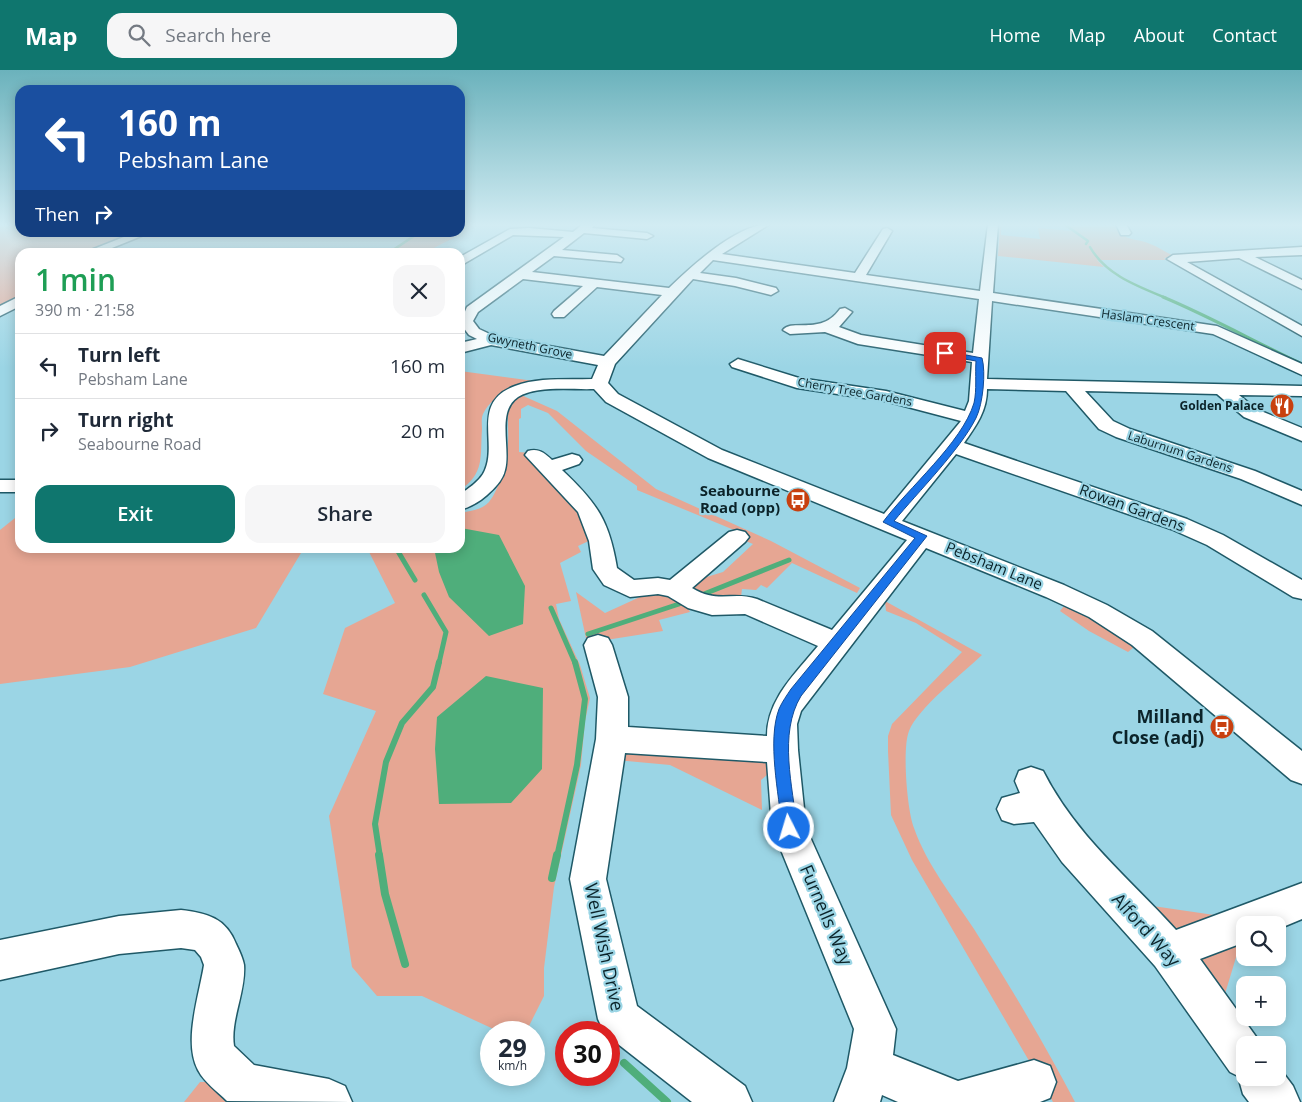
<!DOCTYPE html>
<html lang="en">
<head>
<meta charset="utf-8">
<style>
	:root { --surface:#fff; --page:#f6f6f7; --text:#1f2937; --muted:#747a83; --line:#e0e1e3; --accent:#0f766e }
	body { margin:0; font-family:"Open Sans",sans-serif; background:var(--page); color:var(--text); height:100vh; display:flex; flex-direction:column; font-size:19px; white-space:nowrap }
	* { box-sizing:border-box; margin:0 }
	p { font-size:16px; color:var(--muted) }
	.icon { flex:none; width:28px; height:28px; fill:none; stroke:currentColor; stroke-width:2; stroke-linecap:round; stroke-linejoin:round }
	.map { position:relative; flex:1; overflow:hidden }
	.side { position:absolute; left:15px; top:178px; width:450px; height:305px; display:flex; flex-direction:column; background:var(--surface); border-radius:15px; box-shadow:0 2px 12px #0003 }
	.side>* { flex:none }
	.hud { position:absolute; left:15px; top:15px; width:450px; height:152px; border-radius:15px; box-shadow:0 2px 12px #0003; background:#1a4fa0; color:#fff; overflow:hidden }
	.buttons { position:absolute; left:1236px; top:846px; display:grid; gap:10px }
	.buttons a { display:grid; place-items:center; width:50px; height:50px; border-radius:10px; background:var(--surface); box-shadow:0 2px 12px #0003; font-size:25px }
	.speed { position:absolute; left:480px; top:951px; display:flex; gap:10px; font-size:25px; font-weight:700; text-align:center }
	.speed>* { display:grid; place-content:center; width:65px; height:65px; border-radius:50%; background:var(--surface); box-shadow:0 2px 12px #0003; line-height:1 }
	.speed small { font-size:12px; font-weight:400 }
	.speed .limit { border:8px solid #d22; background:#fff; color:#111 }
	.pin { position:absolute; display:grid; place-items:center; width:42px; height:42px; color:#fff; margin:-21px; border-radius:10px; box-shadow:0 2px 8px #0006 }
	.me { position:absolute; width:55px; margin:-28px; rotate:355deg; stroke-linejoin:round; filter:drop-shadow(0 0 4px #0008) }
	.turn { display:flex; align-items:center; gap:18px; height:105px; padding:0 20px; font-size:22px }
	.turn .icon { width:65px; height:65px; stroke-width:2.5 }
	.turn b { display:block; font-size:35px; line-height:42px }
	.then { display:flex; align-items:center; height:48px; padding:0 20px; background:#0003; gap:10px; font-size:19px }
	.round { display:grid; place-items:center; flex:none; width:52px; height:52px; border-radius:15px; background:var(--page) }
	.overview { display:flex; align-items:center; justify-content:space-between; height:85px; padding:0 20px }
	h1 { font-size:30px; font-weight:600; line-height:38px; color:#1e9e55 }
	.primary-button { display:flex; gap:10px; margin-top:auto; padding:10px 20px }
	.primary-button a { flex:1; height:58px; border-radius:15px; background:var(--accent); color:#fff; font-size:20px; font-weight:600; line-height:58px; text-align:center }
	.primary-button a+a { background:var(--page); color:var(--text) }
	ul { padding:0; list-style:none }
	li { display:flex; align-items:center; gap:15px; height:65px; padding:0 20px; border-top:1px solid var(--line) }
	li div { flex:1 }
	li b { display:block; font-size:19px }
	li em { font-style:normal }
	header { display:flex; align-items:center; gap:30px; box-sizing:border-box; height:70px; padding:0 25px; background:var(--accent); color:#fff }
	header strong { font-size:24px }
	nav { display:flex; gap:28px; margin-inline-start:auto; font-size:18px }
	.search { width:350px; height:45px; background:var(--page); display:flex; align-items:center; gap:12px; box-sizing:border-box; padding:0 18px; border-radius:15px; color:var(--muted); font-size:19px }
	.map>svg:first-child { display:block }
	.green { fill:#e6a693 }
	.water { fill:#4fae7b }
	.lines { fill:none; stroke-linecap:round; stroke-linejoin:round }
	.stream-far4 { stroke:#4fae7b; stroke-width:2.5 }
	.stream-far3 { stroke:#4fae7b; stroke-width:3 }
	.stream-far2 { stroke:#4fae7b; stroke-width:5 }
	.stream-far1 { stroke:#4fae7b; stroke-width:6 }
	.stream { stroke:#4fae7b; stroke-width:8 }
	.minor-casing { stroke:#1f5967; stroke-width:3 }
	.minor { fill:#fff; fill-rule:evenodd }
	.route { fill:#1a73e8; stroke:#114b97 }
	.labels { text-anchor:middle; stroke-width:4.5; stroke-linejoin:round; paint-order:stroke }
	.far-street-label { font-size:12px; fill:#0b2329; stroke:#9bd5e5 }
	.far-poi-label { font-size:12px; font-weight:bold; fill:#0b2329; stroke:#9bd5e5; text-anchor:end }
	.poi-label { font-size:15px; font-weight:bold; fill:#0b2329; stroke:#9bd5e5; text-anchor:end }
	.street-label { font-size:15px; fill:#0b2329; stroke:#9bd5e5 }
	.near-poi-label { font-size:18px; font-weight:bold; fill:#0b2329; stroke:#9bd5e5; text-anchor:end }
	.near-street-label { font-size:18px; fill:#0b2329; stroke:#9bd5e5 }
</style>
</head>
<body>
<header>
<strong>Map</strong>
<div class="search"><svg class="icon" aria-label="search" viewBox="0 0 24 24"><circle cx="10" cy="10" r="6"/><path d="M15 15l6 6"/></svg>Search here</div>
<nav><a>Home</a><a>Map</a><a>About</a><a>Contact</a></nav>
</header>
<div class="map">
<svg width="1302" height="1032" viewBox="0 0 1302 1032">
	<rect width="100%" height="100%" fill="#9bd5e5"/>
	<!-- green -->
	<path class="green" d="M0,154H20V162L168,163L158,168L138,167L97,182H20V234L0,246Z
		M1061,154L1116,155C1123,171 1132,168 1145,172C1155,175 1166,182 1175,187L1164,188L1166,190H1097L1104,197L998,186L1000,156L1007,157H1001V165L1040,169L1038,158L1072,161Z
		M416,163H451L449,164L459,165L430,180L409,179L403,182H388Z
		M460,301L542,312C521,317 493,322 483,344C481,348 482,355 482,359C480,387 485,403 460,420Z
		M521,325L557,341L656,419L771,471L860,518L857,523L792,493L767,518L761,515L756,520L742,519L741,527L701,528L686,519L700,509L723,502L753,474L743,470L739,462L637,420V416L586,381L548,343L528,335L521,339V348L519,349V382L529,383L580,437L593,469L578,476L581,482L560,493L571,531L556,534L559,549L580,595L590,628L585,651L581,695L554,817L544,898V926L526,962H500L422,926H377L352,897L329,746L376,641L323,624L345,558L395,533L367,478H460V443C470,441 482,440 489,432C500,419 507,389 508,372C509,357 506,345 510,329Z
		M20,444V478H304L256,558L130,597L0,614V460Z
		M653,521C669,524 683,527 690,542L659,550L663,561L587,573L576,522L605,543Z
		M885,531L982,585C963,603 918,638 909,661C902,678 907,740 914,758C927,795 953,827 974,859C1010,916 1044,973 1075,1032H1053L912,790L891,745L888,681V666L892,654L962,582L916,553L886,541Z
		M1064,536L1079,537L1139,573L1128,582L1089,561L1060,541Z
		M621,681L767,689L768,704L761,710L762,740L670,695L616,690Z
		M1146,835L1221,846L1182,863L1168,862Z
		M1241,871L1224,927L1197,892L1201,883Z
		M200,1012H206L226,1032H184Z"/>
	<!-- water -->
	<path class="water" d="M461,458L499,465L525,516L523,554L489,566L449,527L439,502L434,478H460Z
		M486,606L543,618L542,699L511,733L439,734L435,679L437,647Z"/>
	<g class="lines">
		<!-- stream-far4 -->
		<path class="stream-far4" d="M1064,154L1088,171L1086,174
			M1090,177C1106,205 1137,216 1166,228
			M390,182L420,162"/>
		<!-- stream-far3 -->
		<path class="stream-far3" d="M1163,227C1211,247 1255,272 1302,294"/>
		<!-- stream-far2 -->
		<path class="stream-far2" d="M396,478L415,510
			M704,524L789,490
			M424,525L446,562L439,593
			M551,538L575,593
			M588,564L679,534"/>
		<!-- stream-far1 -->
		<path class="stream-far1" d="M380,787L375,754L386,692L402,653L433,617L439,592
			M557,787L577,695L585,629L575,592"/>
		<!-- stream -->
		<path class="stream" d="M379,785L385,824L405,894
			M552,808L557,785
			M624,993L667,1032"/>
		<defs>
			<path id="minor" d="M583,154H595L592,158L647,163L653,166L647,169L584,163L562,180L617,185L623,189L621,192L554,186L532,202L669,218C693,195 737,154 770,154L722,184L855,203L883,159L887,158L892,161L866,205L980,221L988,154H998L993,223L1217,256L1302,294V305L1213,264L992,231L987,309L1302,316V326L1239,325L1256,339L1302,358V371L1244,347L1217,324L1085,321L1113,351L1130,359L1255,401L1302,421V435L1241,409L1116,367L1099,359L1066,321L987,319C987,341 976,356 964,373L1187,449L1223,465L1302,510V529L1293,527L1207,475L1171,459L956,384L902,451L1064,515L1107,535L1152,561L1302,681V714L1291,710L1132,575L1089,547L1046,527L926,478L801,641L797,654L798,680L806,758L896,959L893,985L958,1011L1034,990L1050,996L1056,1012L1050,1028L1040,1032H898L882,1025L880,1032H834L847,998L854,959L772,758L767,692L625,683L606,809L637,936L745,1016L752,1032H692L609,967V962H604L598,949L570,809L596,669L598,627L584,575L588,568L598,565L608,568L612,575L628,627V657L767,666C767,629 796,603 818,576L745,544L712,545L688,538L668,526L658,524L630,527L604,515L593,499L589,471L578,442L525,385L528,381C539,378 544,383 552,390L572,384L579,386L582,390L579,394L562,400C597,433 609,450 617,498L634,510L658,508L670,510L729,462L737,460L745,462L749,467L745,472L692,518C719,534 731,521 757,529L832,560L907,470L708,388L606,332L594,319C572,320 538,315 518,327C496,341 511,379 505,400C503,410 494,419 487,425C479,432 470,437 460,440V424C468,419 478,412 483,404C500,375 469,333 515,316C538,307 567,310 592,309L598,295L491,275L460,283V273L477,269L469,265L460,253L467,237L564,167L513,165L460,196V187L510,159L529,158L573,162ZM713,190L979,229L973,283L861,265L839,257L852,242L845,238L840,239C821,266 792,248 783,260L790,264L825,262L858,274L972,292L969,331L965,341L886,321L799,308L738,289L730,294L732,297L797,318L885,331L961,351L884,444L722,380L618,324L608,313L615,294L693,209L735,216L771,225L778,221L776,218L736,208L700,203ZM523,209L583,216L554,241L552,244L554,247H564L597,217L662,225L604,286L494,266L479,259L473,251L478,242Z
				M1116,154H1126L1131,163L1129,165H1121Z
				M134,163L141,162L144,165L102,182H86Z
				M1302,177V185L1255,187L1302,210V219L1239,188L1187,192L1302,256V266L1167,189L1173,185Z
				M20,226V236L0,246V236Z
				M0,410H20V422H0Z
				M1031,697L1043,701C1076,766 1128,807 1176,860L1302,813V849L1278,859V855H1245V872L1200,889L1262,975H1245V1008H1278V996L1293,1016L1300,1032H1249L1243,1024L1238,1006L1230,1002L1155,896L1062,792L1034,752L1014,754L1002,750L997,739L1002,728L1020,723L1015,711L1019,701Z
				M181,840C207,843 226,848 236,874C239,880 243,889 244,895C246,922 230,950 234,976L254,995L329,1009L345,1016L352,1032L227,1031C218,1022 204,1012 198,1000C183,972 199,926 204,895L201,887L195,880L181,878L119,884L0,910V870L119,846Z"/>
		</defs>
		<!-- minor casing -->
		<use href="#minor" class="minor-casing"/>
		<!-- minor -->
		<use href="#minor" class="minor"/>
	</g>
	<!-- sky -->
	<linearGradient id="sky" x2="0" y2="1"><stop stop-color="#6bb2bc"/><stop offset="0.52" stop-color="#d2ecf3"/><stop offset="1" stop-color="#d2ecf3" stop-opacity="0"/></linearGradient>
	<rect width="1302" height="298" fill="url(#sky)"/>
	<!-- route -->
	<path class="route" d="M945,281L982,288C986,302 983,334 976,348C960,380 918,422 894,451L927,466L801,626C778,664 793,717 797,758L795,764L789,766L784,764L782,758C779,724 767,671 779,639C782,632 787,625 791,619L915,468L883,452C908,418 962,373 974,333C977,320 975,304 976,291L942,285Z"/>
	<!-- icons -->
	<defs>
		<symbol id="restaurant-disc" viewBox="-11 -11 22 22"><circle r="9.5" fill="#c8400f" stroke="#9bd5e5"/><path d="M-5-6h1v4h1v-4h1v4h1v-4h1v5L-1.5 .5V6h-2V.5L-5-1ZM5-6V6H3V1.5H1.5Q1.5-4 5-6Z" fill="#fff"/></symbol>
		<symbol id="bus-disc" viewBox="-11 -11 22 22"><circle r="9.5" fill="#c8400f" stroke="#9bd5e5"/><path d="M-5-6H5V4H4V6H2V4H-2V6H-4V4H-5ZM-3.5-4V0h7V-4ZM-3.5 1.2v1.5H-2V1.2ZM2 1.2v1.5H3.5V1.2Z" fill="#fff"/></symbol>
	</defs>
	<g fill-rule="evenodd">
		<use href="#restaurant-disc" x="1268" y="322" width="28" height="28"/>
		<use href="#bus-disc" x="784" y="416" width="28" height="28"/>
		<use href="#bus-disc" x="1208" y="643" width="28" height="28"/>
	</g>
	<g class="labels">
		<!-- far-street labels -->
		<g class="far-street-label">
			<text transform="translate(1148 250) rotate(8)" y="4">Haslam Crescent</text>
			<text transform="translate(530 276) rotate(12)" y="4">Gwyneth Grove</text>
			<text transform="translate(855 322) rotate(10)" y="4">Cherry Tree Gardens</text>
			<text transform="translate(1180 382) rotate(18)" y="4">Laburnum Gardens</text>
		</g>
		<!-- far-poi labels -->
		<g class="far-poi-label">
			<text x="1264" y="340">Golden Palace</text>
		</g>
		<!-- poi labels -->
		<g class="poi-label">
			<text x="780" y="426">Seabourne<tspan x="780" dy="17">Road (opp)</tspan></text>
		</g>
		<!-- street labels -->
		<g class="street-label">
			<text transform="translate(1132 438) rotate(20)" y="5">Rowan Gardens</text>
			<text transform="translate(994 496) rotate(22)" y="5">Pebsham Lane</text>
		</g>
		<!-- near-poi labels -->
		<g class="near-poi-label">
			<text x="1204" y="653">Milland<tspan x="1204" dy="21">Close (adj)</tspan></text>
		</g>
		<!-- near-street labels -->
		<g class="near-street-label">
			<text transform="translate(826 845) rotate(67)" y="6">Furnells Way</text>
			<text transform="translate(1146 860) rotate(48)" y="6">Alford Way</text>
			<text transform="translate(604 877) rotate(78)" y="6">Well Wish Drive</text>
		</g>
	</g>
</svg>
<div class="buttons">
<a><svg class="icon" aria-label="search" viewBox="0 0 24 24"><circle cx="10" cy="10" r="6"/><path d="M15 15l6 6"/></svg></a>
<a>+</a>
<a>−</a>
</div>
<div class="speed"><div>29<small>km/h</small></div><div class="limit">30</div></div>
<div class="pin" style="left:945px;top:283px;background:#d93025"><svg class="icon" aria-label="arrive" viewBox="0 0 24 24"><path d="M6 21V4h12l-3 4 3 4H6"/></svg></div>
<svg class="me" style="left:789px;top:758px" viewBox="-20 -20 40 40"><circle r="17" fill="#1a73e8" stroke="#fff" stroke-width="3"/><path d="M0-11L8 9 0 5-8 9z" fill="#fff"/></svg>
<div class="hud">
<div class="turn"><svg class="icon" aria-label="left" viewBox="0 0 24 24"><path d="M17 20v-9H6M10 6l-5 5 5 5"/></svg><div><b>160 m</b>Pebsham Lane</div></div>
<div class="then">Then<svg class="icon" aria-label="right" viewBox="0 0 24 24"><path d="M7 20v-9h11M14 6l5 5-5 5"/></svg></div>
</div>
<section class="side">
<div class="overview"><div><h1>1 min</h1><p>390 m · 21:58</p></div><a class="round"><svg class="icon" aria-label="close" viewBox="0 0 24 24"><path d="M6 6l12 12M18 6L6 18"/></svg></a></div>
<ul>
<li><svg class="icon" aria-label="left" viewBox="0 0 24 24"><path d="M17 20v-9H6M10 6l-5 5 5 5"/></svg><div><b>Turn left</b><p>Pebsham Lane</p></div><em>160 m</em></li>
<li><svg class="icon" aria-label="right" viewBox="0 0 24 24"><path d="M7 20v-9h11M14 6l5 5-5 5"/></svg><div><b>Turn right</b><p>Seabourne Road</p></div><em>20 m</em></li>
</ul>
<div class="primary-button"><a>Exit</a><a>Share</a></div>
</section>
</div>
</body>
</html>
